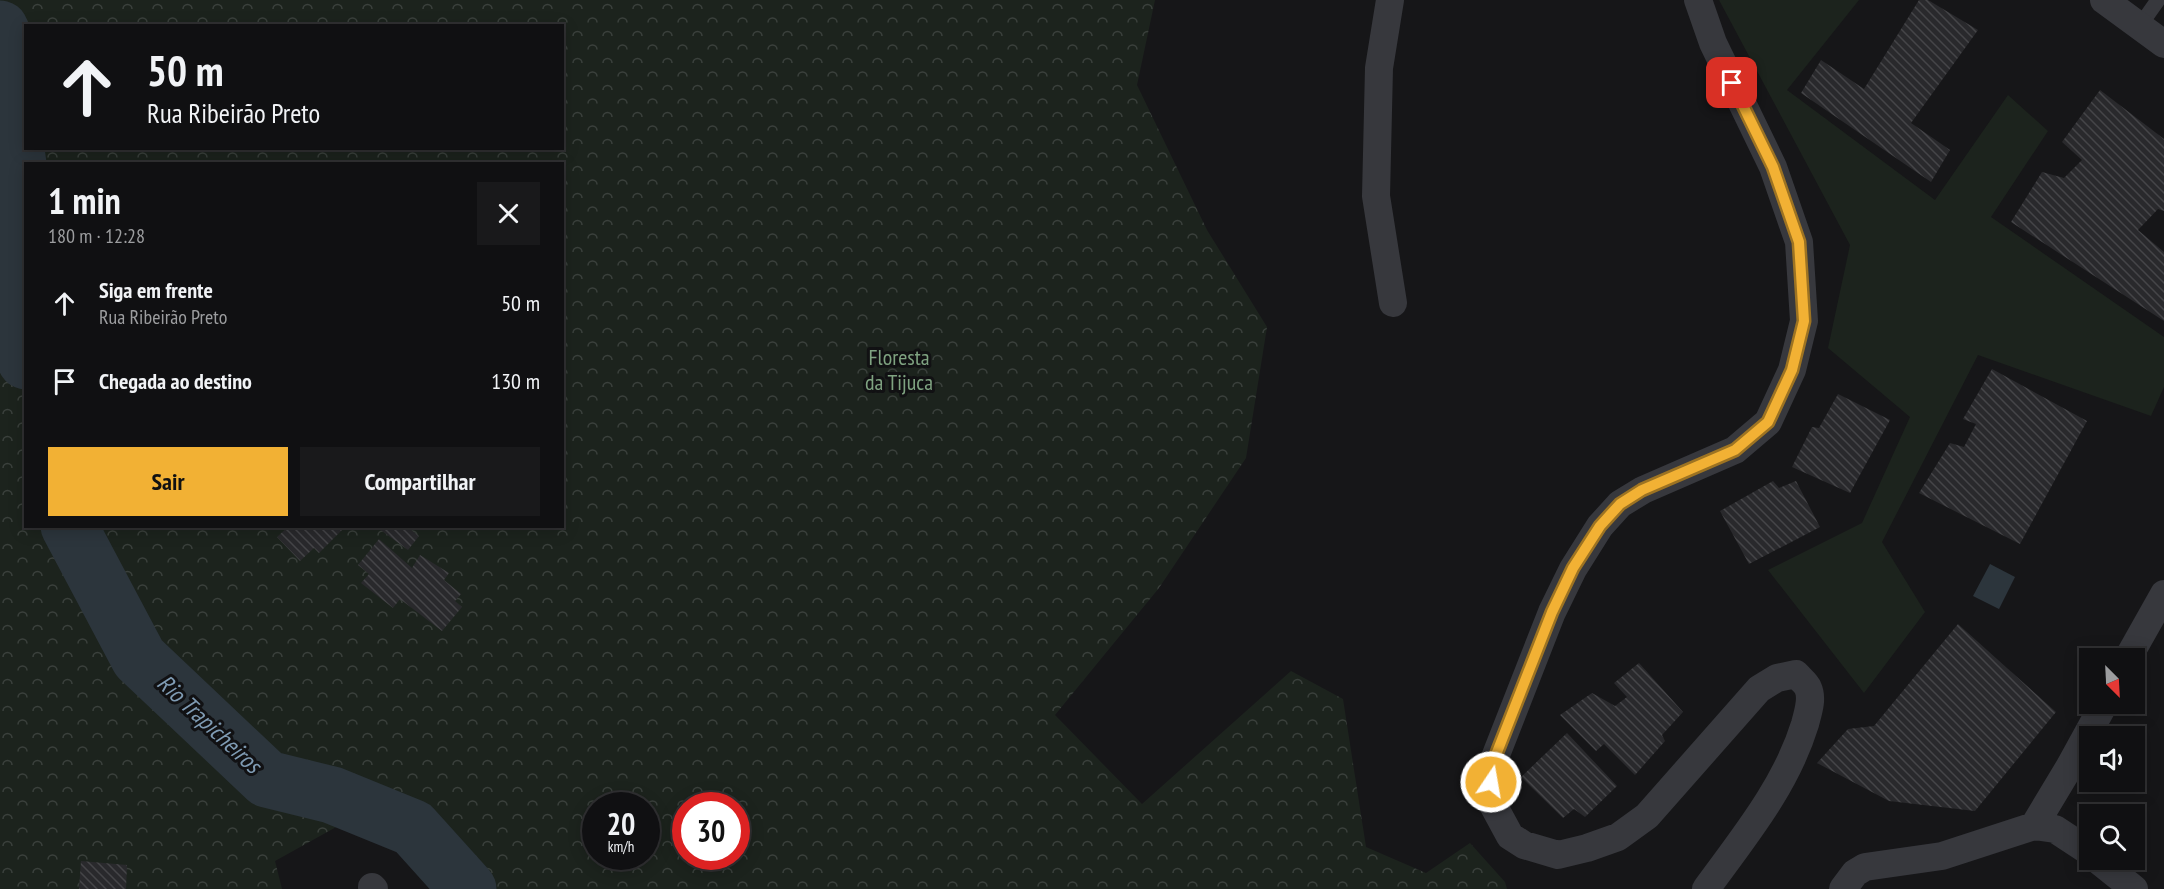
<!DOCTYPE html>
<html lang="pt">
<head>
<meta charset="utf-8">
<style>
	:root { --surface:#101012; --page:#19191b; --text:#f1f3f6; --muted:#9c9d9f; --line:#303032; --accent:#f2b134 }
	body { margin:0; font-family:"PT Sans Narrow",sans-serif; background:var(--page); color:var(--text); height:100vh; display:flex; flex-direction:column; font-size:22px; white-space:nowrap }
	* { box-sizing:border-box; margin:0 }
	p { font-size:20px; color:var(--muted) }
	.icon { flex:none; width:33px; height:33px; fill:none; stroke:currentColor; stroke-width:2; stroke-linecap:round; stroke-linejoin:round }
	.map { position:relative; flex:1; overflow:hidden }
	.drawer { position:absolute; left:24px; top:162px; width:540px; height:366px; display:flex; flex-direction:column; background:var(--surface); border-radius:0px; box-shadow:0 3px 15px #0003,0 0 0 2px var(--line) }
	.drawer>* { flex:none }
	.top-card { position:absolute; left:24px; top:24px; width:540px; height:126px; border-radius:0px; box-shadow:0 3px 15px #0003,0 0 0 2px var(--line); background:#101012; color:var(--text); overflow:hidden }
	.needle { width:39px; rotate:156deg }
	.fabs { position:absolute; left:2079px; top:648px; display:grid; gap:12px }
	.fabs a { display:grid; place-items:center; width:66px; height:66px; border-radius:0px; background:var(--surface); box-shadow:0 3px 15px #0003,0 0 0 2px var(--line); font-size:30px }
	.speed { position:absolute; left:582px; top:792px; display:flex; gap:12px; font-size:30px; font-weight:700; text-align:center }
	.speed>* { display:grid; place-content:center; width:78px; height:78px; border-radius:50%; background:var(--surface); box-shadow:0 3px 15px #0003,0 0 0 2px var(--line); line-height:1 }
	.speed small { font-size:15px; font-weight:400 }
	.speed .limit { border:9px solid #d22; background:#fff; color:#111 }
	.pin { position:absolute; display:grid; place-items:center; width:51px; height:51px; color:#fff; margin:-26px; border-radius:12px; box-shadow:0 3px 9px #0006 }
	.me { position:absolute; width:66px; margin:-33px; rotate:12deg; stroke-linejoin:round; filter:drop-shadow(0 0 4px #0008) }
	.turn { display:flex; align-items:center; gap:21px; height:126px; padding:0 24px; font-size:27px }
	.turn .icon { width:78px; height:78px; stroke-width:2.5 }
	.turn b { display:block; font-size:42px; line-height:51px }
	.round { display:grid; place-items:center; flex:none; width:63px; height:63px; border-radius:0px; background:var(--page) }
	.headline { display:flex; align-items:center; justify-content:space-between; height:102px; padding:0 24px }
	h1 { font-size:36px; font-weight:700; line-height:45px }
	.button { display:flex; gap:12px; margin-top:auto; padding:12px 24px }
	.button a { flex:1; height:69px; border-radius:0px; background:var(--accent); color:#111; font-size:24px; font-weight:700; line-height:69px; text-align:center }
	.button a+a { background:var(--page); color:var(--text) }
	ul { padding:0; list-style:none }
	li { display:flex; align-items:center; gap:18px; height:78px; padding:0 24px }
	li div { flex:1 }
	li b { display:block; font-size:22px }
	li em { font-style:normal }
	.map>svg:first-child { display:block }
	.grass { fill:#1c231d }
	.forest { fill:url(#forest-crowns); fill-rule:evenodd }
	.water { fill:#2c353c }
	.lines { fill:none; stroke-linecap:round; stroke-linejoin:round }
	.river { stroke:#2c353c; stroke-width:57 }
	.building { fill:url(#building-back-hatch) }
	.lane { stroke:#37383d; stroke-width:15 }
	.street { stroke:#37383d; stroke-width:28 }
	.route-casing { stroke:#9d7322; stroke-width:15 }
	.route { stroke:#f2b134; stroke-width:10 }
	.labels { text-anchor:middle; stroke-width:6; stroke-linejoin:round; paint-order:stroke }
	.park-label { font-size:22px; fill:#7fa381; stroke:#111113 }
	.water-label { font-size:24px; font-style:italic; fill:#7f9bb3; stroke:#111113 }
</style>
</head>
<body>
<div class="map">
<svg width="2164" height="889" viewBox="0 0 2164 889">
	<defs>
		<pattern id="forest-crowns" width="20" height="18" patternUnits="userSpaceOnUse" patternTransform="scale(1.5)"><rect width="20" height="18" fill="#1c231d"/><path d="M2 6a3 3 0 1 1 6 0M12 15a3 3 0 1 1 6 0" fill="none" stroke="#3a403c"/></pattern>
		<pattern id="building-back-hatch" width="6" height="6" patternUnits="userSpaceOnUse" patternTransform="scale(1.5)"><rect width="6" height="6" fill="#29292c"/><path d="M-1 5l2 2M0 0l6 6M5-1l2 2" fill="none" stroke="#454548"/></pattern>
	</defs>
	<rect width="100%" height="100%" fill="#161618"/>
	<!-- grass -->
	<path class="grass" d="M1719,0H1859L1787,90L1935,200L2008,95L2048,131L1991,217L2164,337V387L2151,416L1978,355L1882,542L1925,612L1864,693L1768,570L1862,523L1910,417L1828,348L1850,245Z"/>
	<!-- forest -->
	<path class="forest" d="M0,0H1155L1137,85L1207,230L1267,327L1246,458L1159,588L1055,715L1142,804L1291,671L1343,699L1366,847L1426,873L1470,843L1505,882L1507,889H454L374,806L275,861L282,889H0ZM26,26H562V148H26ZM26,164H562V526H26ZM596,806H646V856H596ZM686,806H736V856H686Z"/>
	<!-- water -->
	<path class="water" d="M1990,564L2015,577L1999,609L1973,596Z"/>
	<g class="lines">
		<!-- river -->
		<path class="river" d="M0,29L19,172V321L26,361
			M69,526L139,658L267,779L332,795L413,828L468,889"/>
	</g>
	<!-- building -->
	<path class="building" d="M1919,0H1928L1978,30L1911,123L1950,150L1931,182L1801,93L1821,60L1864,89Z
		M2100,90L2164,139V211L2158,209L2138,230L2164,252V321L2011,222L2042,172L2064,178L2082,160L2062,142Z
		M1992,369L2087,421L2020,544L1919,493L1950,443L1964,447L1976,424L1963,419Z
		M1838,394L1890,420L1850,493L1792,467L1812,427L1819,428Z
		M1773,481L1779,488L1796,481L1820,527L1749,564L1720,511Z
		M289,526H346L319,553L314,548L300,561L277,537Z
		M375,526H406L419,536L408,550Z
		M379,539L412,568L420,555L449,573L444,580L461,594L455,601L462,607L442,631L400,599L393,608L361,583L369,574L358,565Z
		M1958,624L2056,712L1975,811L1889,801L1817,763L1848,729L1874,726Z
		M1639,663L1683,712L1662,735L1665,741L1635,775L1604,744L1596,751L1560,715L1592,693L1615,706L1627,697L1614,683Z
		M1567,733L1617,786L1585,817L1574,809L1563,818L1521,777Z
		M81,861L127,865L126,889H79Z"/>
	<g class="lines">
		<!-- lane -->
		<path class="lane" d="M2139,27L2158,0"/>
		<!-- street -->
		<path class="street" d="M1390,0L1379,68L1376,196L1393,303
			M1698,0L1713,43L1773,167L1799,242L1804,321L1792,370L1768,422L1735,450L1643,490L1620,504L1600,526L1573,569L1552,612L1492,765L1490,799L1510,836L1524,845L1558,855L1587,848L1618,837L1647,816L1759,689L1777,678L1796,674C1799,678 1806,683 1808,688C1813,699 1808,712 1805,724C1786,786 1744,837 1706,889
			M2104,0L2164,44
			M2128,658L2164,594
			M2034,826L2070,766L2104,704
			M2098,860L2134,889
			M372,887L374,889
			M1843,889L1855,873L1865,867L1942,856L2034,826L2055,829L2090,852"/>
	</g>
	<g class="lines">
		<defs>
			<path id="route" d="M1491,782L1492,765L1552,612L1573,568L1600,526L1620,504L1642,490L1735,450L1768,422L1792,370L1804,321L1799,242L1773,167L1732,83"/>
		</defs>
		<!-- route casing -->
		<use href="#route" class="route-casing"/>
		<!-- route -->
		<use href="#route" class="route"/>
	</g>
	<g class="labels">
		<!-- park labels -->
		<g class="park-label">
			<text x="899" y="365">Floresta<tspan x="899" dy="25">da Tijuca</tspan></text>
		</g>
		<!-- water labels -->
		<g class="water-label">
			<text transform="translate(209 724) rotate(43)" y="8">Rio Trapicheiros</text>
		</g>
	</g>
</svg>
<div class="fabs">
<a><svg class="needle" viewBox="-14 -14 28 28"><path d="M0-13l5 13h-10z" fill="#e53935"/><path d="M0 13l5-13h-10z" fill="#9c9d9f"/></svg></a>
<a><svg class="icon" aria-label="sound" viewBox="0 0 24 24"><path d="M4 9h4l5-4v14l-5-4H4zM17 9q2 3 0 6"/></svg></a>
<a><svg class="icon" aria-label="search" viewBox="0 0 24 24"><circle cx="10" cy="10" r="6"/><path d="M15 15l6 6"/></svg></a>
</div>
<div class="speed"><div>20<small>km/h</small></div><div class="limit">30</div></div>
<div class="pin" style="left:1732px;top:83px;background:#d93025"><svg class="icon" aria-label="arrive" viewBox="0 0 24 24"><path d="M6 21V4h12l-3 4 3 4H6"/></svg></div>
<svg class="me" style="left:1491px;top:782px" viewBox="-20 -20 40 40"><circle r="17" fill="#f2b134" stroke="#fff" stroke-width="3"/><path d="M0-11L8 9 0 5-8 9z" fill="#fff"/></svg>
<div class="top-card">
<div class="turn"><svg class="icon" aria-label="ahead" viewBox="0 0 24 24"><path d="M12 20V5M6 11l6-6 6 6"/></svg><div><b>50 m</b>Rua Ribeirão Preto</div></div>
</div>
<section class="drawer">
<div class="headline"><div><h1>1 min</h1><p>180 m · 12:28</p></div><a class="round"><svg class="icon" aria-label="close" viewBox="0 0 24 24"><path d="M6 6l12 12M18 6L6 18"/></svg></a></div>
<ul>
<li><svg class="icon" aria-label="ahead" viewBox="0 0 24 24"><path d="M12 20V5M6 11l6-6 6 6"/></svg><div><b>Siga em frente</b><p>Rua Ribeirão Preto</p></div><em>50 m</em></li>
<li><svg class="icon" aria-label="arrive" viewBox="0 0 24 24"><path d="M6 21V4h12l-3 4 3 4H6"/></svg><div><b>Chegada ao destino</b></div><em>130 m</em></li>
</ul>
<div class="button"><a>Sair</a><a>Compartilhar</a></div>
</section>
</div>
</body>
</html>
